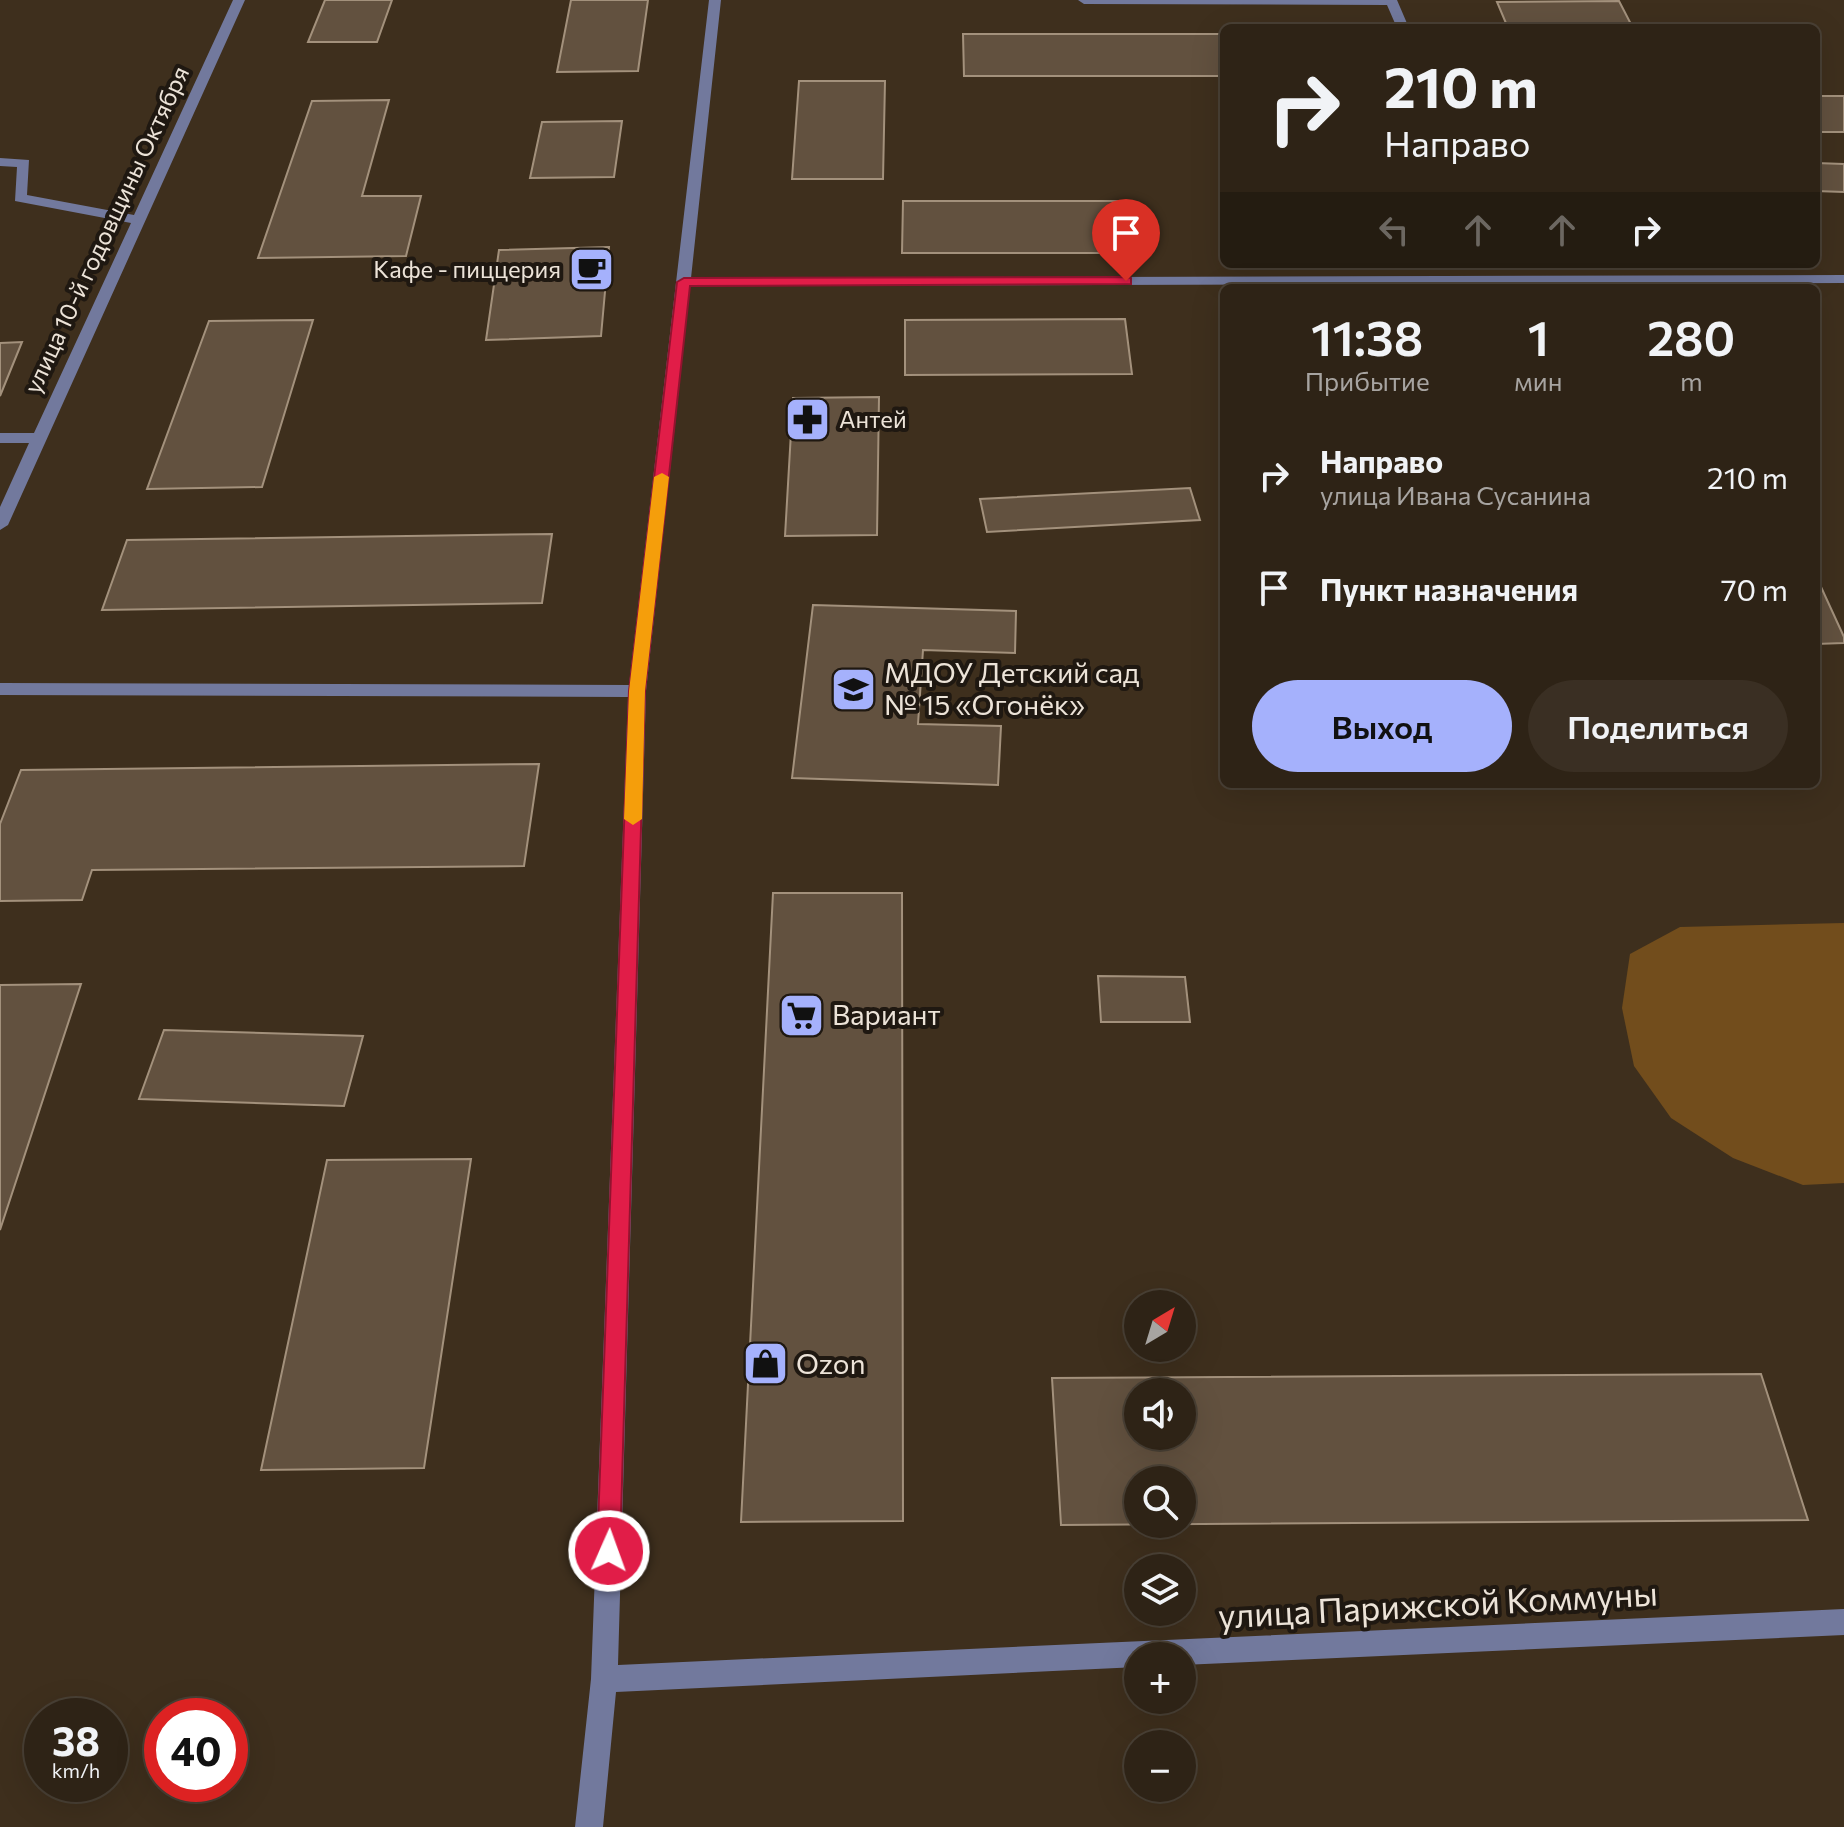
<!DOCTYPE html>
<html lang="ru">
<head>
<meta charset="utf-8">
<style>
	:root { --surface:#2e2316; --page:#3a2f23; --text:#f1f3f6; --muted:#a7a4a1; --line:#494035; --accent:#a5b1fc }
	body { margin:0; font-family:Commissioner,sans-serif; background:var(--page); color:var(--text); height:100vh; display:flex; flex-direction:column; font-size:30px; white-space:nowrap }
	* { box-sizing:border-box; margin:0 }
	p { font-size:26px; color:var(--muted) }
	.icon { flex:none; width:44px; height:44px; fill:none; stroke:currentColor; stroke-width:2; stroke-linecap:round; stroke-linejoin:round }
	.map { position:relative; flex:1; overflow:hidden }
	.drawer { position:absolute; left:1220px; top:284px; width:600px; height:504px; display:flex; flex-direction:column; background:var(--surface); border-radius:12px; box-shadow:0 8px 32px #0002,0 0 0 2px var(--line) }
	.drawer>* { flex:none }
	.guide { position:absolute; left:1220px; top:24px; width:600px; height:244px; border-radius:12px; box-shadow:0 8px 32px #0002,0 0 0 2px var(--line); background:#2e2316; color:var(--text); overflow:hidden }
	.needle { width:52px; rotate:38deg }
	.buttons { position:absolute; left:1124px; top:1290px; display:grid; gap:16px }
	.buttons a { display:grid; place-items:center; width:72px; height:72px; border-radius:50%; background:var(--surface); box-shadow:0 8px 32px #0002,0 0 0 2px var(--line); font-size:40px }
	.speed { position:absolute; left:24px; top:1698px; display:flex; gap:16px; font-size:40px; font-weight:700; text-align:center }
	.speed>* { display:grid; place-content:center; width:104px; height:104px; border-radius:50%; background:var(--surface); box-shadow:0 8px 32px #0002,0 0 0 2px var(--line); line-height:1 }
	.speed small { font-size:20px; font-weight:400 }
	.speed .limit { border:12px solid #d22; background:#fff; color:#111 }
	.pin { position:absolute; display:grid; place-items:center; width:68px; height:68px; color:#fff; margin:-82px -34px; border-radius:50% 50% 50% 0; rotate:-45deg; box-shadow:0 0 8px #0007 }
	.pin .icon { rotate:45deg }
	.me { position:absolute; width:88px; margin:-44px; rotate:2deg; stroke-linejoin:round; filter:drop-shadow(0 0 6px #0008) }
	.turn { display:flex; align-items:center; gap:28px; height:168px; padding:0 32px; font-size:36px }
	.turn .icon { width:104px; height:104px; stroke-width:2.5 }
	.turn b { display:block; font-size:56px; line-height:68px }
	.lanes { display:flex; align-items:center; height:76px; padding:0 32px; background:#0003; justify-content:center; gap:40px; direction:ltr }
	.lanes .off { opacity:.35 }
	.eta { display:flex; justify-content:space-evenly; align-items:center; height:136px; text-align:center }
	.eta b { font-size:48px; font-weight:600; line-height:56px }
	.cta { display:flex; gap:16px; margin-top:auto; padding:16px 32px }
	.cta a { flex:1; height:92px; border-radius:48px; background:var(--accent); color:#111; font-size:32px; font-weight:600; line-height:92px; text-align:center }
	.cta a+a { background:var(--page); color:var(--text) }
	ul { padding:0; list-style:none }
	li { display:flex; align-items:center; gap:24px; height:112px; padding:0 32px }
	li div { flex:1 }
	li b { display:block; font-size:30px }
	li em { font-style:normal }
	.map>svg:first-child { display:block }
	.green { fill:#724d1c }
	.building { fill:#62513f; stroke:#a3917c; stroke-width:2; fill-rule:evenodd }
	.lines { fill:none; stroke-linecap:round; stroke-linejoin:round }
	.minor { fill:#72799d; fill-rule:evenodd }
	.route { fill:#e11d48; stroke:#92132f; stroke-width:2 }
	.slow { fill:#f59e0b }
	.labels { text-anchor:middle; stroke-width:8; stroke-linejoin:round; paint-order:stroke }
	.far-street-label { font-size:24px; fill:#ece3d8; stroke:#1f1811 }
	.far-poi-label { font-size:24px; fill:#ece3d8; stroke:#1f1811; text-anchor:end }
	.poi-label { font-size:28px; fill:#ece3d8; stroke:#1f1811; text-anchor:start }
	.near-street-label { font-size:34px; fill:#ece3d8; stroke:#1f1811 }
</style>
</head>
<body>
<div class="map">
<svg width="1844" height="1827" viewBox="0 0 1844 1827">
	<rect width="100%" height="100%" fill="#3e2f1d"/>
	<!-- green -->
	<path class="green" d="M1844,923V1183L1803,1185L1733,1158L1671,1118L1634,1066L1622,1008L1630,954L1680,927Z"/>
	<!-- building -->
	<path class="building" d="M325,0H392L377,42H308Z
		M571,0H648L638,71L557,72Z
		M1619,1L1633,28H1508L1497,2Z
		M963,34H1224V76H964Z
		M799,81H885L883,179H792Z
		M1816,96H1844V132H1816Z
		M389,100L362,196H421L406,256L258,258L312,101Z
		M622,121L614,177L530,178L542,122Z
		M1816,163L1844,164V192L1816,191Z
		M903,201H1121L1127,253H902Z
		M609,247L601,336L486,340L499,250Z
		M1125,319L1132,374L905,375V320Z
		M313,320L262,487L147,489L209,321Z
		M22,342L0,396V343Z
		M879,397L877,535L785,536L793,398Z
		M1190,488L1200,520L987,532L980,499Z
		M552,534L542,603L102,610L127,540Z
		M1816,576L1844,637V643L1816,644Z
		M813,605L1016,611L1015,653L923,650L918,724L1001,726L998,785L792,778Z
		M539,764L524,866L92,870L82,900L0,901V824L21,770Z
		M773,893H902L903,1521L741,1522Z
		M1098,976L1185,977L1190,1022H1101Z
		M81,984L0,1230V985Z
		M164,1030L363,1036L344,1106L139,1099Z
		M471,1159L424,1468L261,1470L327,1160Z
		M1761,1374L1808,1520L1061,1525L1052,1378ZM1138,1392H1182V1436H1138ZM1138,1480H1182V1524H1138Z"/>
	<g class="lines">
		<!-- minor -->
		<path class="minor" d="M233,0H245L8,525L0,530V507L29,443H0V433H34L131,223L15,201L17,167L0,166V158L29,160L27,195L134,215Z
			M709,0H721L691,278L1844,275V283L690,286L646,691L618,1665L1844,1609V1635L1182,1665V1656H1138V1667L616,1692L603,1827H575L591,1679L628,697L0,695V683L629,685Z
			M1078,0H1397L1409,28H1397L1387,5L1084,4Z"/>
	</g>
	<!-- route -->
	<path class="route" d="M1126,277L1131,278V284L690,286L645,691L620,1551L617,1559L609,1562L600,1559L597,1551L629,691L677,282L684,278Z"/>
	<!-- slow -->
	<path class="slow" d="M662,473L669,477L645,691L642,819L633,825L624,819L629,691L654,477Z"/>
	<!-- icons -->
	<defs>
		<symbol id="cafe-square" viewBox="-11 -11 22 22"><rect x="-9" y="-9" width="18" height="18" rx="4" fill="#a5b1fc" stroke="#1f1811"/><path d="M-5.5-4.5H6V0H3Q3 3.5 0 3.5H-2.5Q-5.5 3.5-5.5 0ZM3-3.2v2h1.7v-2ZM-6 4.5H4V6H-6Z" fill="#111"/></symbol>
		<symbol id="pharmacy-square" viewBox="-11 -11 22 22"><rect x="-9" y="-9" width="18" height="18" rx="4" fill="#a5b1fc" stroke="#1f1811"/><path d="M-2-6h4v4h4v4h-4v4h-4v-4h-4v-4h4Z" fill="#111"/></symbol>
		<symbol id="school-square" viewBox="-11 -11 22 22"><rect x="-9" y="-9" width="18" height="18" rx="4" fill="#a5b1fc" stroke="#1f1811"/><path d="M0-5L7-2L0 1L-7-2ZM-4 1L0 2.5L4 1V4Q0 6-4 4Z" fill="#111"/></symbol>
		<symbol id="supermarket-square" viewBox="-11 -11 22 22"><rect x="-9" y="-9" width="18" height="18" rx="4" fill="#a5b1fc" stroke="#1f1811"/><path d="M-6-5.5h2.5l.6 2H6L4.5 2H-2.5L-4.4-4H-6ZM-1.5 3.2a1.3 1.3 0 1 0 .1 0ZM3 3.2a1.3 1.3 0 1 0 .1 0Z" fill="#111"/></symbol>
		<symbol id="shop-square" viewBox="-11 -11 22 22"><rect x="-9" y="-9" width="18" height="18" rx="4" fill="#a5b1fc" stroke="#1f1811"/><path d="M-5-2.5h2.3a2.7 3.5 0 0 1 5.4 0H5L5.5 6h-11ZM-1.5-2.5h3a1.5 2.3 0 0 0-3 0Z" fill="#111"/></symbol>
	</defs>
	<g fill-rule="evenodd">
		<use href="#cafe-square" x="566" y="244" width="51" height="51"/>
		<use href="#pharmacy-square" x="782" y="394" width="51" height="51"/>
		<use href="#school-square" x="828" y="664" width="51" height="51"/>
		<use href="#supermarket-square" x="776" y="990" width="51" height="51"/>
		<use href="#shop-square" x="740" y="1338" width="51" height="51"/>
	</g>
	<g class="labels">
		<!-- far-street labels -->
		<g class="far-street-label">
			<text transform="translate(107 230) rotate(-65)" y="8">улица 10-й годовщины Октября</text>
		</g>
		<!-- far-poi labels -->
		<g class="far-poi-label">
			<text x="561" y="278">Кафе - пиццерия</text>
			<text x="839" y="428" text-anchor="start">Антей</text>
		</g>
		<!-- poi labels -->
		<g class="poi-label">
			<text x="884" y="683">МДОУ Детский сад<tspan x="884" dy="32">№ 15 «Огонёк»</tspan></text>
			<text x="832" y="1025">Вариант</text>
			<text x="796" y="1374">Ozon</text>
		</g>
		<!-- near-street labels -->
		<g class="near-street-label">
			<text transform="translate(1438 1605) rotate(-3)" y="12">улица Парижской Коммуны</text>
		</g>
	</g>
</svg>
<div class="buttons">
<a><svg class="needle" viewBox="-14 -14 28 28"><path d="M0-13l5 13h-10z" fill="#e53935"/><path d="M0 13l5-13h-10z" fill="#a7a4a1"/></svg></a>
<a><svg class="icon" aria-label="sound" viewBox="0 0 24 24"><path d="M4 9h4l5-4v14l-5-4H4zM17 9q2 3 0 6"/></svg></a>
<a><svg class="icon" aria-label="search" viewBox="0 0 24 24"><circle cx="10" cy="10" r="6"/><path d="M15 15l6 6"/></svg></a>
<a><svg class="icon" aria-label="layers" viewBox="0 0 24 24"><path d="M12 4l9 5-9 5-9-5zM3 14l9 5 9-5"/></svg></a>
<a>+</a>
<a>−</a>
</div>
<div class="speed"><div>38<small>km/h</small></div><div class="limit">40</div></div>
<div class="pin" style="left:1126px;top:281px;background:#d93025"><svg class="icon" aria-label="arrive" viewBox="0 0 24 24"><path d="M6 21V4h12l-3 4 3 4H6"/></svg></div>
<svg class="me" style="left:609px;top:1551px" viewBox="-20 -20 40 40"><circle r="17" fill="#e11d48" stroke="#fff" stroke-width="3"/><path d="M0-11L8 9 0 5-8 9z" fill="#fff"/></svg>
<div class="guide">
<div class="turn"><svg class="icon" aria-label="right" viewBox="0 0 24 24"><path d="M7 20v-9h11M14 6l5 5-5 5"/></svg><div><b>210 m</b>Направо</div></div>
<div class="lanes"><svg class="icon off" aria-label="left" viewBox="0 0 24 24"><path d="M17 20v-9H6M10 6l-5 5 5 5"/></svg><svg class="icon off" aria-label="ahead" viewBox="0 0 24 24"><path d="M12 20V5M6 11l6-6 6 6"/></svg><svg class="icon off" aria-label="ahead" viewBox="0 0 24 24"><path d="M12 20V5M6 11l6-6 6 6"/></svg><svg class="icon" aria-label="right" viewBox="0 0 24 24"><path d="M7 20v-9h11M14 6l5 5-5 5"/></svg></div>
</div>
<section class="drawer">
<div class="eta">
<div><b>11:38</b><p>Прибытие</p></div>
<div><b>1</b><p>мин</p></div>
<div><b>280</b><p>m</p></div>
</div>
<ul>
<li><svg class="icon" aria-label="right" viewBox="0 0 24 24"><path d="M7 20v-9h11M14 6l5 5-5 5"/></svg><div><b>Направо</b><p>улица Ивана Сусанина</p></div><em>210 m</em></li>
<li><svg class="icon" aria-label="arrive" viewBox="0 0 24 24"><path d="M6 21V4h12l-3 4 3 4H6"/></svg><div><b>Пункт назначения</b></div><em>70 m</em></li>
</ul>
<div class="cta"><a>Выход</a><a>Поделиться</a></div>
</section>
</div>
</body>
</html>
